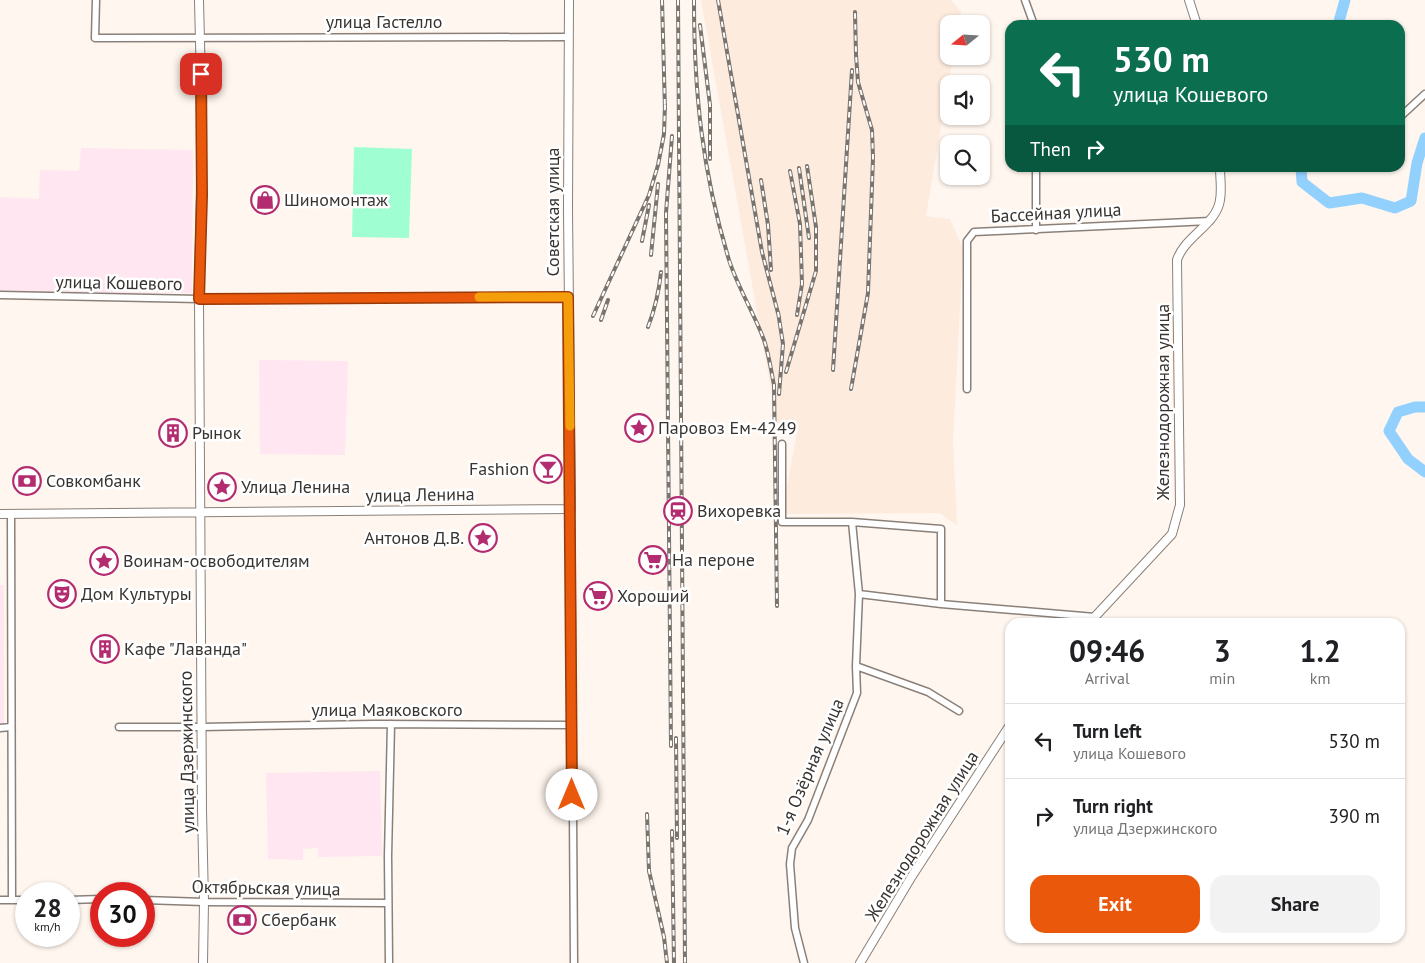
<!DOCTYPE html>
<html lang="en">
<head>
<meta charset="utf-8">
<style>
	:root { --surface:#fff; --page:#f2f2f2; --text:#202124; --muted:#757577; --line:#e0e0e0; --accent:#ea580c }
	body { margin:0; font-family:"PT Sans",sans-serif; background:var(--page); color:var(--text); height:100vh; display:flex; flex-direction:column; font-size:19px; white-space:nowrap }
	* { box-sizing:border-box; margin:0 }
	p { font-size:16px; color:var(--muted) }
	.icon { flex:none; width:28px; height:28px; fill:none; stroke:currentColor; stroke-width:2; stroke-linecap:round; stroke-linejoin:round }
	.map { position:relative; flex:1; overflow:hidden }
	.details { position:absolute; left:1005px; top:618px; width:400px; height:325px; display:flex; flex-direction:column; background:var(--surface); border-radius:15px; box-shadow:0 1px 4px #0004 }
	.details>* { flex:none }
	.banner { position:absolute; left:1005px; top:20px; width:400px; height:152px; border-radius:15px; box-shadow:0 1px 4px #0004; background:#0b6e4f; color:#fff; overflow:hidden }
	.needle { width:32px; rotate:252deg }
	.fabs { position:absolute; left:940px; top:15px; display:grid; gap:10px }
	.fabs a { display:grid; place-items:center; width:50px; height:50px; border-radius:10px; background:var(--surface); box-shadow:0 1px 4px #0004; font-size:25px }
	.speed { position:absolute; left:15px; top:882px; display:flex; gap:10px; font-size:25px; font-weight:700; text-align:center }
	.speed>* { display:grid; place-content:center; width:65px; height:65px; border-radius:50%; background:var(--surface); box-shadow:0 1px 4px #0004; line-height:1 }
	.speed small { font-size:12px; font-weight:400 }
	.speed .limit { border:8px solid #d22; background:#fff; color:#111 }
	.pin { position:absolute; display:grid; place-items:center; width:42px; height:42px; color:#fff; margin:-21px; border-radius:10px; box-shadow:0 2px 8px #0006 }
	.me { position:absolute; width:55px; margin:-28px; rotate:0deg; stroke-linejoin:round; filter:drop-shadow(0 0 4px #0008) }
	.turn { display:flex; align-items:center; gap:18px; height:105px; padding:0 25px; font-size:22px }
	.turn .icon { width:65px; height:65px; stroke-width:2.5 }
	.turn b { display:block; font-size:35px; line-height:42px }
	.then { display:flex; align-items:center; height:48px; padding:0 25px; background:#0003; gap:10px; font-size:19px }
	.eta { display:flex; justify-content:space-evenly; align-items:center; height:85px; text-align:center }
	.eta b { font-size:30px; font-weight:600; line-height:35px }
	.primary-button { display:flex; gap:10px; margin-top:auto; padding:10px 25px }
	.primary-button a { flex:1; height:58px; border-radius:15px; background:var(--accent); color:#fff; font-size:20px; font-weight:600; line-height:58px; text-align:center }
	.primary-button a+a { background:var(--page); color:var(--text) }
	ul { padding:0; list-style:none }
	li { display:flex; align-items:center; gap:15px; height:75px; padding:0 25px; border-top:1px solid var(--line) }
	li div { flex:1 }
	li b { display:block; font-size:19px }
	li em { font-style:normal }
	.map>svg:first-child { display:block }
	.built { fill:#fdebdd }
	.education { fill:#ffe6f0 }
	.green { fill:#a0ffd2 }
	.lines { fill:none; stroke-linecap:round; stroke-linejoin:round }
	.river { stroke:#92d0fd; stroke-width:11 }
	.minor-casing { stroke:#8a8079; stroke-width:9 }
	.tertiary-casing { stroke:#8a8079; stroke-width:10 }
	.minor { stroke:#fff; stroke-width:6 }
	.tertiary { stroke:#fff; stroke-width:8 }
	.rail-casing { stroke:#7a746f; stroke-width:4 }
	.rail { stroke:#fff; stroke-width:2; stroke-dasharray:5.5; stroke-linecap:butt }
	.route-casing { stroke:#983908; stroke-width:12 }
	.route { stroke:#ea580c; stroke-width:9 }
	.slow { stroke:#f59e0b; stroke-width:9 }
	.labels { text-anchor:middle; stroke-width:5; stroke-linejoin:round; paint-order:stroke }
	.street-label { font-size:18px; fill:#393431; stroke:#fff }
	.poi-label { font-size:18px; fill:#393431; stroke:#fff; text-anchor:start }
</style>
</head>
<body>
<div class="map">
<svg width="1425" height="963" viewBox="0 0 1425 963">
	<rect width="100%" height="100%" fill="#fff6ef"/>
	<!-- built -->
	<path class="built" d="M701,0H951L961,12L959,24H949V56H953L926,216L950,219L963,248L953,442L957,525L939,513L782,514L798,427L777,423Z"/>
	<!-- education -->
	<path class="education" d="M81,148L193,150L192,293L0,292V197L39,199L40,170L79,171Z
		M259,360L348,361L345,455L260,454Z
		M0,585H4V724H0Z
		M380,771L382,856L318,857V848L303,849V860L268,859L266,773Z"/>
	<!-- green -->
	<path class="green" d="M354,147L412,149L409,238L352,237Z"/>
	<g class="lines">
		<!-- river -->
		<path class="river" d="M1338,25L1345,0
			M1301,168L1302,182L1329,203L1362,198L1395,208L1411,201L1417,163L1425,138
			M1425,407H1415L1398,412L1389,431L1408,459L1425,472"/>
		<defs>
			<path id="minor" d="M96,0L95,38L568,37
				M1025,0L1034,25
				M1400,117L1425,94
				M1036,168V230
				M0,295L199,299L568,297
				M967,389V241L974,232L1210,221
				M782,444V522H852L941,529V604
				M571,509L574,963
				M11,514L12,900
				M859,594L941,604L1095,617
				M856,666L928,692L959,711
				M119,727H201L375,724L572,725
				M0,728L11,727
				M0,900H26
				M69,900L101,899
				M144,900L204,902L388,903
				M389,963L388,856L391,724
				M804,963L795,928L790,864L792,848L808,820L857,693L856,666L859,594L852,522"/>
			<path id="tertiary" d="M199,0L202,126L199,299L202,811L204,902L203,963
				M1189,0L1197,25
				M0,514L571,509L568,209L569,0
				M1090,622L1172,534L1180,505L1177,260C1184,237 1217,224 1220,200C1222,189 1220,178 1220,168
				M860,963L912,876L1010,725"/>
		</defs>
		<!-- minor casing -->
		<use href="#minor" class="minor-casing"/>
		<!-- tertiary casing -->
		<use href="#tertiary" class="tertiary-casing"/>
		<!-- minor -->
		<use href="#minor" class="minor"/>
		<!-- tertiary -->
		<use href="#tertiary" class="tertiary"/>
		<defs>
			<path id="rail" d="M662,0L665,110
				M678,0L685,963
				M694,0C694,92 702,171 729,260C738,288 754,313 764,340C769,355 771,370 774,385L777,606
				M718,0L762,252L779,317
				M700,25L710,105V159
				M799,168L809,238
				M790,171L800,224L802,284L797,315
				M761,180L768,225L771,270
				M642,241L649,205
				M651,255L658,184
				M778,312L783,344L779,394
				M593,316L649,195L658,165L664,134L665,104
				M601,320L608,300
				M648,327C655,309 659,291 661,272
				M833,370L852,70
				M786,372L816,271V227L807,166
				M851,389L868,293L873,158L872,130L858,82L856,55L855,12
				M676,738L677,838
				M671,746L666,213L672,136
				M647,814L649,871L664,937L667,963
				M672,831L674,963"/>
		</defs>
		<!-- rail casing -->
		<use href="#rail" class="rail-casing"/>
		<!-- rail -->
		<use href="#rail" class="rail"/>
	</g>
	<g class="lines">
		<defs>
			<path id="route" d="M201,74L202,195L199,299L568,297L572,795"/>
		</defs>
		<!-- route casing -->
		<use href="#route" class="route-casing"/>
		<!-- route -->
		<use href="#route" class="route"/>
		<!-- slow -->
		<path class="slow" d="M479,297H568L570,426"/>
	</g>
	<!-- icons -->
	<defs>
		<symbol id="shop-ring" viewBox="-11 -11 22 22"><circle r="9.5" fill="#fff" stroke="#b32c6f" stroke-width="1.5"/><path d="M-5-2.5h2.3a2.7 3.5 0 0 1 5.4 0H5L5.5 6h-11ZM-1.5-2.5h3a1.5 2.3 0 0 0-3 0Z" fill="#b32c6f"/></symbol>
		<symbol id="sight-ring" viewBox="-11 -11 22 22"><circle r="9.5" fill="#fff" stroke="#b32c6f" stroke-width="1.5"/><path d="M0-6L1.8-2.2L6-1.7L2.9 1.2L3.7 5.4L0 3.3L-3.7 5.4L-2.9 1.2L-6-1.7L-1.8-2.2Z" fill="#b32c6f"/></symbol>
		<symbol id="building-ring" viewBox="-11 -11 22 22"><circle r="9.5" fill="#fff" stroke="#b32c6f" stroke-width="1.5"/><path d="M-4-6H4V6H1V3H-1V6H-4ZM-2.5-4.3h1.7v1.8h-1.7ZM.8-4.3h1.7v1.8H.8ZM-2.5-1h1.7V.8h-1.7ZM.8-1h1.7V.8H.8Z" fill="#b32c6f"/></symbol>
		<symbol id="bar-ring" viewBox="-11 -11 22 22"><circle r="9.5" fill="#fff" stroke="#b32c6f" stroke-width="1.5"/><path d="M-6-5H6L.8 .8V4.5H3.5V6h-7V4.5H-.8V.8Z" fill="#b32c6f"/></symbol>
		<symbol id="bank-ring" viewBox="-11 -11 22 22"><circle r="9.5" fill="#fff" stroke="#b32c6f" stroke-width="1.5"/><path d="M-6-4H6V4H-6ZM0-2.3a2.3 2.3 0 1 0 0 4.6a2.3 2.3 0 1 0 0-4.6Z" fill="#b32c6f"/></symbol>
		<symbol id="station-ring" viewBox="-11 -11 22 22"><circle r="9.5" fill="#fff" stroke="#b32c6f" stroke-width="1.5"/><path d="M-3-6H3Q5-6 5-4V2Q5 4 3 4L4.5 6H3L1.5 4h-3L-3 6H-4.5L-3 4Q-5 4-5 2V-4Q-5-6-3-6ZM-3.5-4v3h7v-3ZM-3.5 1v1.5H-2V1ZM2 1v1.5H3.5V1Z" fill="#b32c6f"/></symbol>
		<symbol id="supermarket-ring" viewBox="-11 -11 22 22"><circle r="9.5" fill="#fff" stroke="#b32c6f" stroke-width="1.5"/><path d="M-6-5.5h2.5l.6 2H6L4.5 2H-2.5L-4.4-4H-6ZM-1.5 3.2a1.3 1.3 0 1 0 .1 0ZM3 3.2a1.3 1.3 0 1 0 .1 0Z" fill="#b32c6f"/></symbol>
		<symbol id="theatre-ring" viewBox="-11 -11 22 22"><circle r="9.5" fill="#fff" stroke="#b32c6f" stroke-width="1.5"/><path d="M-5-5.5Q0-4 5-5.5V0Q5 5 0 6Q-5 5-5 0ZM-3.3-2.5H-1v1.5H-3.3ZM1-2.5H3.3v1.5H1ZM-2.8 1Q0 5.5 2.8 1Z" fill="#b32c6f"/></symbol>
	</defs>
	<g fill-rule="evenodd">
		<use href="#shop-ring" x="249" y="184" width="32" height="32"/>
		<use href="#sight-ring" x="623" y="412" width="32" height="32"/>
		<use href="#building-ring" x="157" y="417" width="32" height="32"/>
		<use href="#bar-ring" x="532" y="453" width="32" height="32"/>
		<use href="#bank-ring" x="11" y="465" width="32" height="32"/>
		<use href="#sight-ring" x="206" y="471" width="32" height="32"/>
		<use href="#station-ring" x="662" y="495" width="32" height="32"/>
		<use href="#sight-ring" x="467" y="522" width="32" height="32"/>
		<use href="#supermarket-ring" x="637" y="544" width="32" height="32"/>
		<use href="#sight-ring" x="88" y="545" width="32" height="32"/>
		<use href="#theatre-ring" x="46" y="578" width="32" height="32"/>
		<use href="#supermarket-ring" x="582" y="580" width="32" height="32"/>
		<use href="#building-ring" x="89" y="633" width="32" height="32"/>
		<use href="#bank-ring" x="226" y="904" width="32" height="32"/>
	</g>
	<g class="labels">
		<!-- street labels -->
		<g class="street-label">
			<text x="384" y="28">улица Гастелло</text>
			<text transform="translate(553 212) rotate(-90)" y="6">Советская улица</text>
			<text transform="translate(1056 213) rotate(-3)" y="6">Бассейная улица</text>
			<text transform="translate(119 283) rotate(1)" y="6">улица Кошевого</text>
			<text transform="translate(1163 402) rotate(-90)" y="6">Железнодорожная улица</text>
			<text transform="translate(420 495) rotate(-1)" y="6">улица Ленина</text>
			<text x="387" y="716">улица Маяковского</text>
			<text transform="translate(187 752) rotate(-91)" y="6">улица Дзержинского</text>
			<text transform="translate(810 767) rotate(-67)" y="6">1-я Озёрная улица</text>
			<text transform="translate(922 836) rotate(-58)" y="6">Железнодорожная улица</text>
			<text transform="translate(266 888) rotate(1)" y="6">Октябрьская улица</text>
		</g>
		<!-- poi labels -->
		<g class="poi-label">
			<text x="284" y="206">Шиномонтаж</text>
			<text x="658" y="434">Паровоз Ем-4249</text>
			<text x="192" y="439">Рынок</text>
			<text x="529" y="475" text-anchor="end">Fashion</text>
			<text x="46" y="487">Совкомбанк</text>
			<text x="241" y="493">Улица Ленина</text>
			<text x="697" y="517">Вихоревка</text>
			<text x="464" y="544" text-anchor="end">Антонов Д.В.</text>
			<text x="672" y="566">На пероне</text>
			<text x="123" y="567">Воинам-освободителям</text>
			<text x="81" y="600">Дом Культуры</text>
			<text x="617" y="602">Хороший</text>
			<text x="124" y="655">Кафе "Лаванда"</text>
			<text x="261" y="926">Сбербанк</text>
		</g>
	</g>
</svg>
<div class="fabs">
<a><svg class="needle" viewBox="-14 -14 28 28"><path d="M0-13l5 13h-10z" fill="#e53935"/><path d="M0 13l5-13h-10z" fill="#757577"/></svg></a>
<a><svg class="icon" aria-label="sound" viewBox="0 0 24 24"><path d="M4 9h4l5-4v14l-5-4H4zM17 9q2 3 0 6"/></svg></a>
<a><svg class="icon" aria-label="search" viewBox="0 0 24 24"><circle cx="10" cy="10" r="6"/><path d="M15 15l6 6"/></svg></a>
</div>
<div class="speed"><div>28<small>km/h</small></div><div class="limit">30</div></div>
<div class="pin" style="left:201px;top:74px;background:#d93025"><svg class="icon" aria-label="arrive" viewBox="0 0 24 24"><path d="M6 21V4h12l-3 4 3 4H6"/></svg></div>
<svg class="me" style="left:572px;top:795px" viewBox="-20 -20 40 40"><circle r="19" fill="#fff"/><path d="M0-13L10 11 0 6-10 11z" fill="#ea580c"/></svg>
<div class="banner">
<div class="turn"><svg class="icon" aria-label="left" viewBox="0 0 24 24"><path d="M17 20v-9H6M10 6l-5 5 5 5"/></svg><div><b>530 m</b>улица Кошевого</div></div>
<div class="then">Then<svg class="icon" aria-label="right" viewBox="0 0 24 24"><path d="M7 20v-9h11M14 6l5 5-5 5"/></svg></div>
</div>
<section class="details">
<div class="eta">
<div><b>09:46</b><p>Arrival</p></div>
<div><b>3</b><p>min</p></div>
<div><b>1.2</b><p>km</p></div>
</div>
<ul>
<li><svg class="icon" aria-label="left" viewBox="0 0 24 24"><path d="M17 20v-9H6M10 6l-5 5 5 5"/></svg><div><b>Turn left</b><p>улица Кошевого</p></div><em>530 m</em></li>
<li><svg class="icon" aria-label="right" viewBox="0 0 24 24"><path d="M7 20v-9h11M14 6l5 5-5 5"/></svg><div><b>Turn right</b><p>улица Дзержинского</p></div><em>390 m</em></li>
</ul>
<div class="primary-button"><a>Exit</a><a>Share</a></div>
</section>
</div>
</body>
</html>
